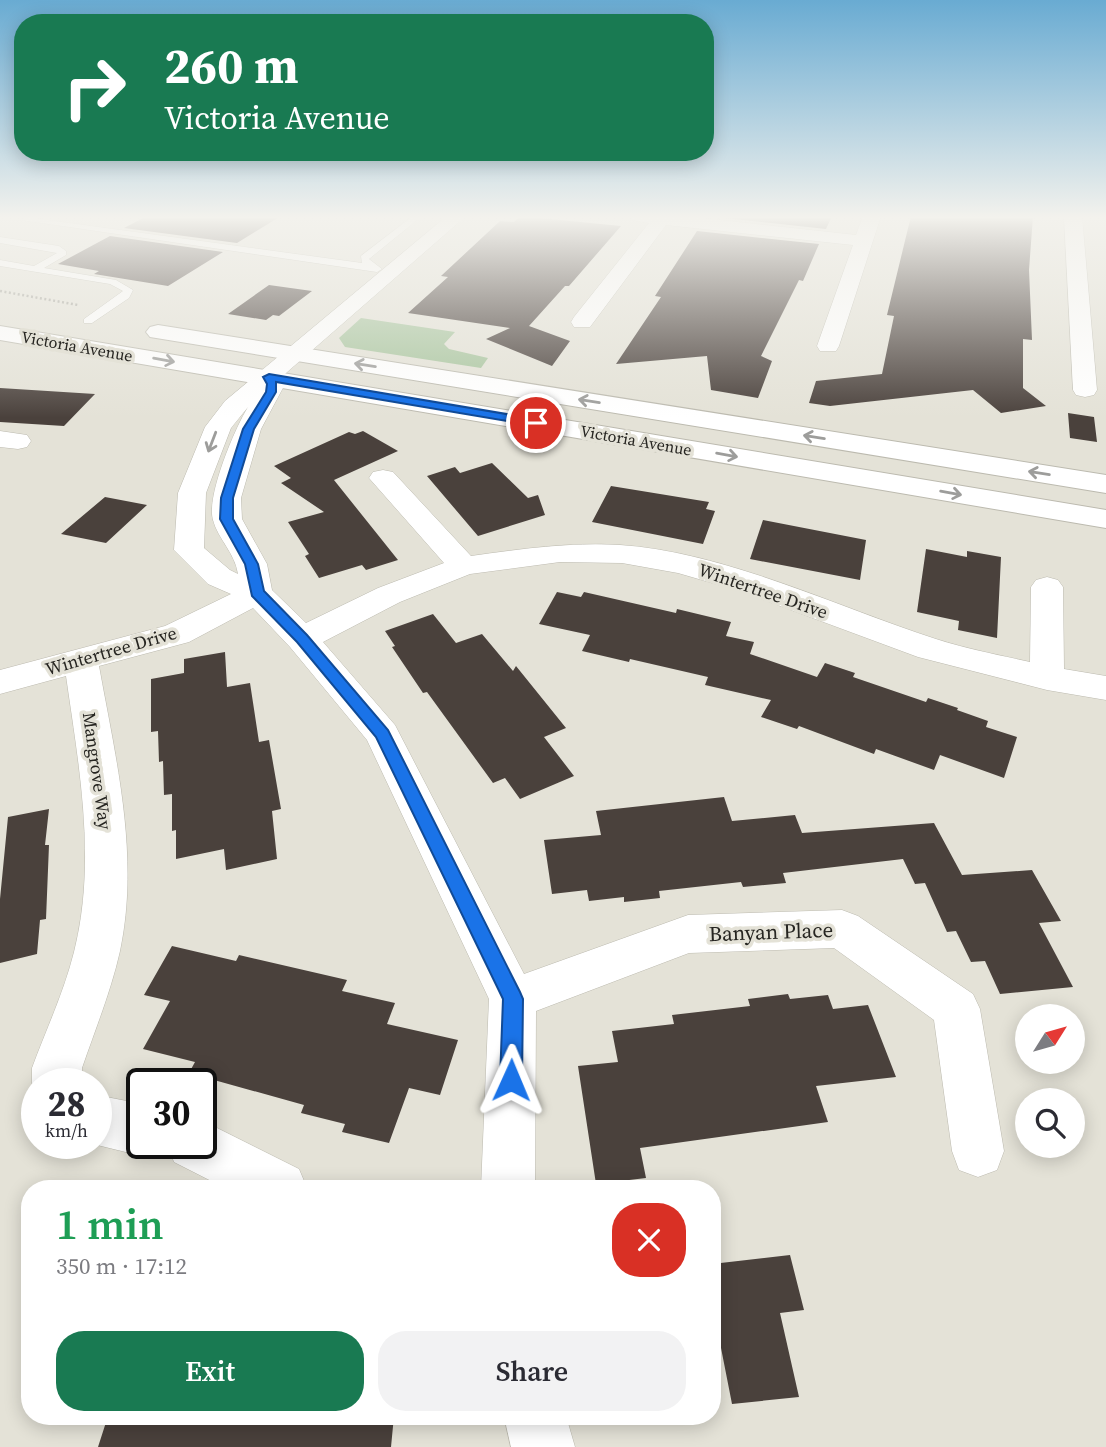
<!DOCTYPE html>
<html lang="en">
<head>
<meta charset="utf-8">
<style>
	:root { --surface:#fff; --page:#f2f2f3; --text:#2b2b33; --muted:#7c7c81; --accent:#197a52 }
	body { margin:0; font-family:"Source Serif 4",serif; background:var(--page); color:var(--text); height:100vh; display:flex; flex-direction:column; font-size:26px; white-space:nowrap }
	* { box-sizing:border-box; margin:0 }
	p { font-size:23px; color:var(--muted) }
	.icon { flex:none; width:38px; height:38px; fill:none; stroke:currentColor; stroke-width:2; stroke-linecap:round; stroke-linejoin:round }
	.map { position:relative; flex:1; overflow:hidden }
	.details { position:absolute; left:21px; top:1180px; width:700px; height:245px; display:flex; flex-direction:column; background:var(--surface); border-radius:28px; box-shadow:0 4px 18px #0003 }
	.details>* { flex:none }
	.banner { position:absolute; left:14px; top:14px; width:700px; height:147px; border-radius:28px; box-shadow:0 4px 18px #0003; background:#197a52; color:#fff; overflow:hidden }
	.needle { width:46px; rotate:53deg }
	.buttons { position:absolute; left:1015px; top:1004px; display:grid; gap:14px }
	.buttons a { display:grid; place-items:center; width:70px; height:70px; border-radius:50%; background:var(--surface); box-shadow:0 4px 18px #0003; font-size:35px }
	.speed { position:absolute; left:21px; top:1068px; display:flex; gap:14px; font-size:35px; font-weight:700; text-align:center }
	.speed>* { display:grid; place-content:center; width:91px; height:91px; border-radius:50%; background:var(--surface); box-shadow:0 4px 18px #0003; line-height:1 }
	.speed small { font-size:18px; font-weight:400 }
	.speed .limit { border:4px solid #111; border-radius:10px; background:#fff; color:#111 }
	.pin { position:absolute; display:grid; place-items:center; width:60px; height:60px; color:#fff; margin:-30px; border:4px solid #fff; border-radius:50%; box-shadow:0 2px 7px #0007 }
	.me { position:absolute; width:77px; margin:-38px; rotate:1deg; stroke-linejoin:round; filter:drop-shadow(0 0 5px #0008) }
	.turn { display:flex; align-items:center; gap:24px; height:147px; padding:0 35px; font-size:32px }
	.turn .icon { width:91px; height:91px; stroke-width:2.5 }
	.turn b { display:block; font-size:49px; line-height:60px }
	.round { display:grid; place-items:center; flex:none; width:74px; height:74px; border-radius:28px; background:var(--page) }
	.summary { display:flex; align-items:center; justify-content:space-between; height:119px; padding:0 35px }
	h1 { font-size:42px; font-weight:600; line-height:52px; color:#1e9e55 }
	.action { display:flex; gap:14px; margin-top:auto; padding:14px 35px }
	.action a { flex:1; height:80px; border-radius:28px; background:var(--accent); color:#fff; font-size:28px; font-weight:600; line-height:80px; text-align:center }
	.action a+a { background:var(--page); color:var(--text) }
	.map>svg:first-child { display:block }
	.green { fill:#a9c59f }
	.building { fill:#4a413c }
	.lines { fill:none; stroke-linecap:round; stroke-linejoin:round }
	.service-casing { stroke:#bcbaaf; stroke-width:1 }
	.minor-casing { stroke:#bcbaaf; stroke-width:1 }
	.secondary-casing { stroke:#bcbaaf; stroke-width:2 }
	.path { stroke:#a4a39a; stroke-width:2.5; stroke-dasharray:2 2.5; stroke-linecap:butt }
	.service { fill:#fff; fill-rule:evenodd }
	.minor { fill:#fff; fill-rule:evenodd }
	.secondary { fill:#fff; fill-rule:evenodd }
	.oneway { stroke:#9d9d9b }
	.route { fill:#1a73e8; stroke:#114b97; stroke-width:2 }
	.labels { text-anchor:middle; stroke-width:7; stroke-linejoin:round; paint-order:stroke }
	.far-street-label { font-size:16px; fill:#262521; stroke:#e4e2d7 }
	.street-label { font-size:18px; fill:#262521; stroke:#e4e2d7 }
	.near-street-label { font-size:21px; fill:#262521; stroke:#e4e2d7 }
</style>
</head>
<body>
<div class="map">
<svg width="1106" height="1447" viewBox="0 0 1106 1447">
	<rect width="100%" height="100%" fill="#e4e2d7"/>
	<!-- green -->
	<path class="green" d="M361,318L455,332L444,344L449,349L488,358L481,368L345,347L339,338Z"/>
	<!-- building -->
	<path class="building" d="M147,216H281L237,243L124,228Z
		M520,216L621,226L569,286H565L529,326L570,341L552,366L486,339L510,328L408,313L448,277L441,276L500,221L514,222Z
		M706,216H832L826,229Z
		M911,216H1033L1029,270L1032,340L1023,339V388L1046,406L1001,413L973,390L830,406L809,403L816,381L882,374L894,316L887,315Z
		M697,231L819,244L803,281L799,280L761,356L772,361L758,398L711,390L707,356L616,364L661,297L655,296Z
		M110,236L223,252L168,286L94,274L99,271L58,264Z
		M269,285L312,291L279,316L273,315L266,320L228,314Z
		M0,388L95,394L64,426L0,422Z
		M1068,413L1094,417L1097,442L1070,438Z
		M363,431L398,451L334,480L398,560L366,570L362,565L319,578L305,556L309,554L288,522L324,512L281,483L291,478L274,466L349,432L355,434Z
		M492,463L528,498L538,495L545,515L478,536L427,476L455,467L460,473Z
		M611,486L709,502L706,509L715,511L703,544L592,522Z
		M105,497L147,505L106,543L61,534Z
		M763,520L866,540L860,580L750,559Z
		M926,549L967,557V551L1001,557L997,638L958,630L959,621L917,612Z
		M557,592L581,597L584,592L676,613L677,609L731,622L726,636L754,642L750,654L817,677L825,663L855,673L853,677L926,702L928,698L958,708L957,710L988,721L986,727L1017,737L1004,778L940,755L934,770L876,749L874,754L799,726L797,729L761,717L771,700L705,685L708,677L630,659L629,662L582,651L590,635L539,624Z
		M433,614L456,643L482,634L513,671L516,666L566,728L544,737L574,776L520,799L505,778L493,783L427,692L423,693L392,647L395,646L385,631Z
		M225,652L227,687L250,683L259,742L269,740L281,809L272,811L277,859L226,870L224,849L176,859V830L172,831V794L164,795L163,761L159,762L158,731L151,732V679L184,673V659Z
		M724,797L732,821L795,815L802,833L934,823L962,875L1032,870L1061,921L1039,923L1073,987L1000,994L985,961L971,962L956,931L947,932L925,883L915,884L903,859L783,873L786,883L743,887L741,882L659,891L660,898L624,902V897L589,901L587,890L552,894L544,840L601,835L596,811Z
		M49,809L45,845H49L46,919L40,920L37,954L0,963V899L8,817Z
		M172,946L236,961L239,955L347,980L342,991L395,1003L387,1024L458,1040L440,1095L409,1088L389,1143L342,1132L345,1124L301,1113L304,1105L189,1073L195,1062L143,1049L170,1001L144,995Z
		M788,994L790,999L828,995L833,1009L868,1005L896,1077L816,1086L828,1122L640,1148L646,1178L596,1184L578,1066L618,1062L612,1031L674,1024L672,1015L750,1006L748,999Z
		M790,1255L804,1310L780,1313L799,1397L732,1404L712,1302V1264Z
		M108,1416H394L391,1447H98Z"/>
	<g class="lines">
		<defs>
			<path id="service" d="M413,216H422L369,259L382,269L377,272L21,220L25,217L362,263L361,256Z
				M0,237L59,246L66,251V255L44,268L116,280L133,290L129,298L92,323H84V319L123,291L110,284L0,266V260L34,266L57,253L0,243Z"/>
			<path id="minor" d="M447,216H466L278,380L284,386L261,429L241,498L242,519L267,564L272,590L306,623L378,588L444,563L369,478L373,472L383,470L393,472L471,556C521,549 570,542 620,545C725,552 837,607 936,639C967,649 999,655 1030,662L1031,587L1036,580L1047,577L1058,580L1063,587L1064,669L1106,676V700L1047,690L918,657L740,591L678,573L622,563L560,562L470,574L400,602L323,642L395,725L524,974L688,915L842,910L858,916L973,994L980,1009L1004,1151L997,1170L978,1177L959,1170L952,1151L934,1020L834,948L689,953L536,1011L535,1188H481L489,999L367,740L290,647L253,608L189,642L99,666C116,760 140,856 120,951C111,991 95,1030 82,1068V1083H37V1094L32,1083V1068C46,1030 64,992 74,952C97,861 79,767 66,676L0,694V670L165,626L231,594L208,584L174,550L178,493L205,427L225,401ZM248,407C235,428 206,496 213,520C218,539 235,553 238,574L230,570L204,548L206,493L231,428Z
				M629,216H683L856,235L863,216H881L839,346L836,351H820L817,346L853,245L666,225L590,327H574L571,322L574,317L649,223L632,220Z
				M1064,216H1082L1097,390L1094,395L1085,397L1076,395L1073,390Z
				M0,431L27,435L31,441L27,447L18,449L0,447Z
				M96,1095L142,1104V1143H163L160,1148L142,1156L89,1143H96Z
				M201,1120L299,1169L307,1188H225L174,1162L167,1143H201Z
				M504,1416H566L575,1447H511Z"/>
			<path id="secondary" d="M158,325L1106,475V493L150,337L146,332L150,327Z
				M0,326L1106,510V528L0,340Z"/>
		</defs>
		<!-- service casing -->
		<use href="#service" class="service-casing"/>
		<!-- minor casing -->
		<use href="#minor" class="minor-casing"/>
		<!-- secondary casing -->
		<use href="#secondary" class="secondary-casing"/>
		<!-- path -->
		<path class="path" d="M0,291L78,305"/>
		<!-- service -->
		<use href="#service" class="service"/>
		<!-- minor -->
		<use href="#minor" class="minor"/>
		<!-- secondary -->
		<use href="#secondary" class="secondary"/>
	</g>
	<!-- one-way arrows -->
	<defs><path id="oneway-shaft" d="M-6 0H5M1.5-3L5.5 0L1.5 3" fill="none" stroke-width="1.6" stroke-linecap="round" stroke-linejoin="round" transform="scale(1.75)"/></defs>
	<g class="oneway">
		<use href="#oneway-shaft" transform="translate(164 360) rotate(10)"/>
		<use href="#oneway-shaft" transform="translate(365 365) rotate(-171)"/>
		<use href="#oneway-shaft" transform="translate(589 401) rotate(-171)"/>
		<use href="#oneway-shaft" transform="translate(814 437) rotate(-171)"/>
		<use href="#oneway-shaft" transform="translate(212 442) rotate(111)"/>
		<use href="#oneway-shaft" transform="translate(727 455) rotate(10)"/>
		<use href="#oneway-shaft" transform="translate(1039 473) rotate(-171)"/>
		<use href="#oneway-shaft" transform="translate(951 493) rotate(10)"/>
	</g>
	<!-- sky -->
	<linearGradient id="sky" x2="0" y2="1"><stop stop-color="#69abd2"/><stop offset="0.52" stop-color="#f3f2ed"/><stop offset="1" stop-color="#f3f2ed" stop-opacity="0"/></linearGradient>
	<rect width="1106" height="418" fill="url(#sky)"/>
	<!-- route -->
	<path class="route" d="M269,374L536,419L541,423L536,426L276,382V392L254,429L233,498V519L258,564L264,591L307,635L388,730L520,992L523,999L522,1080L518,1087L511,1090L503,1087L500,1080L503,999L376,737L297,642L252,596L245,564L220,519L221,498L243,429L266,392L267,384L263,377Z"/>
	<g class="labels">
		<!-- far-street labels -->
		<g class="far-street-label">
			<text transform="translate(77 346) rotate(10)" y="6">Victoria Avenue</text>
			<text transform="translate(636 440) rotate(10)" y="6">Victoria Avenue</text>
		</g>
		<!-- street labels -->
		<g class="street-label">
			<text transform="translate(763 591) rotate(19)" y="6">Wintertree Drive</text>
			<text transform="translate(111 651) rotate(-16)" y="6">Wintertree Drive</text>
			<text transform="translate(97 771) rotate(82)" y="6">Mangrove Way</text>
		</g>
		<!-- near-street labels -->
		<g class="near-street-label">
			<text transform="translate(771 932) rotate(-2)" y="7">Banyan Place</text>
		</g>
	</g>
</svg>
<div class="buttons">
<a><svg class="needle" viewBox="-14 -14 28 28"><path d="M0-13l5 13h-10z" fill="#e53935"/><path d="M0 13l5-13h-10z" fill="#7c7c81"/></svg></a>
<a><svg class="icon" aria-label="search" viewBox="0 0 24 24"><circle cx="10" cy="10" r="6"/><path d="M15 15l6 6"/></svg></a>
</div>
<div class="speed"><div>28<small>km/h</small></div><div class="limit">30</div></div>
<div class="pin" style="left:536px;top:423px;background:#d93025"><svg class="icon" aria-label="arrive" viewBox="0 0 24 24"><path d="M6 21V4h12l-3 4 3 4H6"/></svg></div>
<svg class="me" style="left:511px;top:1080px" viewBox="-20 -20 40 40"><path d="M0-17L14 15 0 8-14 15z" fill="#1a73e8" stroke="#fff" stroke-width="4"/></svg>
<div class="banner">
<div class="turn"><svg class="icon" aria-label="right" viewBox="0 0 24 24"><path d="M7 20v-9h11M14 6l5 5-5 5"/></svg><div><b>260 m</b>Victoria Avenue</div></div>
</div>
<section class="details">
<div class="summary"><div><h1>1 min</h1><p>350 m · 17:12</p></div><a class="round" style="background:#d93025;color:#fff"><svg class="icon" aria-label="close" viewBox="0 0 24 24"><path d="M6 6l12 12M18 6L6 18"/></svg></a></div>
<div class="action"><a>Exit</a><a>Share</a></div>
</section>
</div>
</body>
</html>
